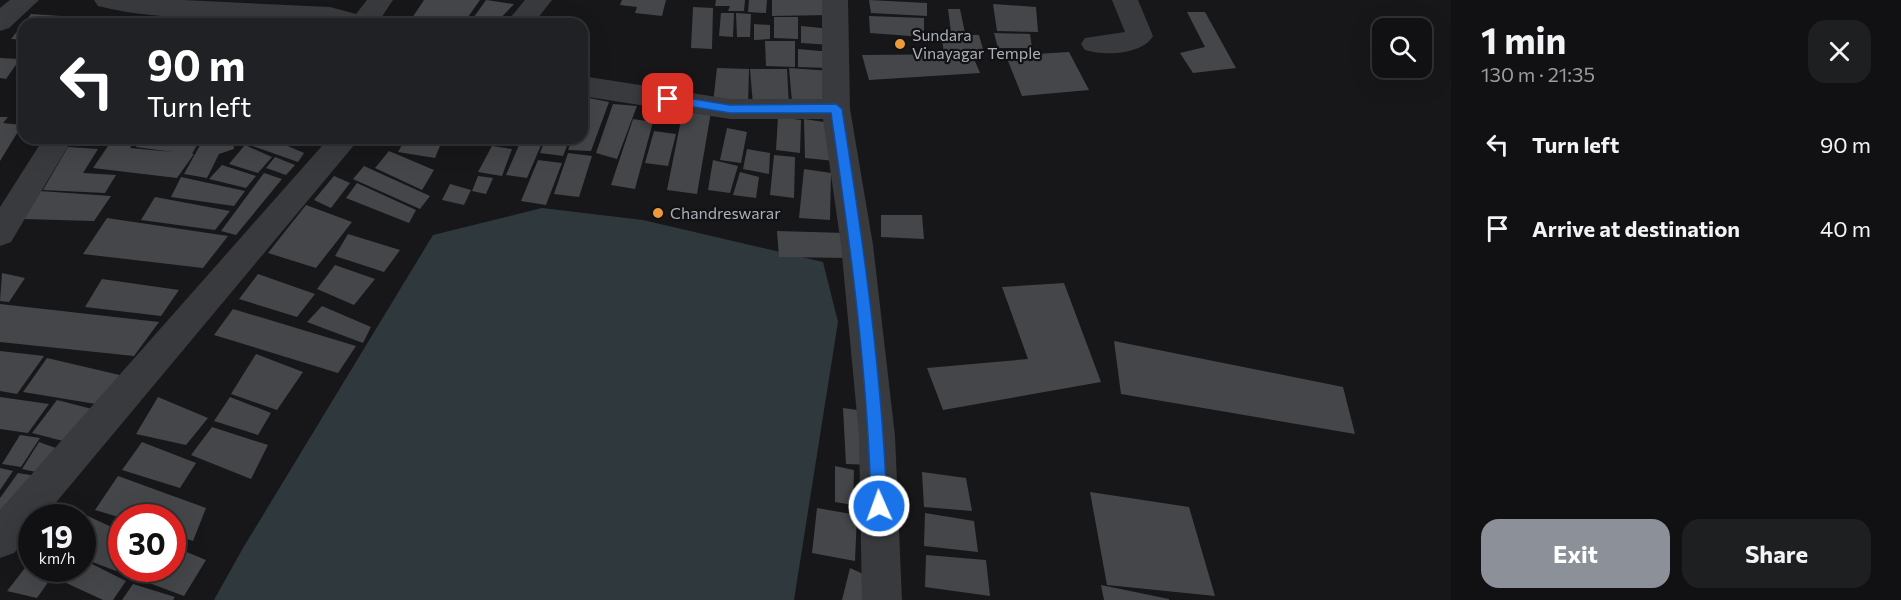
<!DOCTYPE html>
<html lang="en">
<head>
<meta charset="utf-8">
<style>
	:root { --surface:#111113; --page:#1e1f21; --text:#f1f3f6; --muted:#9c9da0; --line:#303133; --accent:#8c9099 }
	body { margin:0; font-family:Commissioner,sans-serif; background:var(--page); color:var(--text); height:100vh; display:flex; flex-direction:column; font-size:22px; white-space:nowrap }
	* { box-sizing:border-box; margin:0 }
	p { font-size:20px; color:var(--muted) }
	.icon { flex:none; width:33px; height:33px; fill:none; stroke:currentColor; stroke-width:2; stroke-linecap:round; stroke-linejoin:round }
	.map { position:relative; flex:1; overflow:hidden }
	.side { display:flex; flex-direction:column; background:var(--surface); width:450px }
	.side>* { flex:none }
	.banner { position:absolute; left:18px; top:18px; width:570px; height:126px; border-radius:18px; box-shadow:0 6px 24px #0002,0 0 0 2px var(--line); background:#202124; color:#fff; overflow:hidden }
	.tools { position:absolute; left:1372px; top:18px; display:grid; gap:12px }
	.tools a { display:grid; place-items:center; width:60px; height:60px; border-radius:12px; background:var(--surface); box-shadow:0 6px 24px #0002,0 0 0 2px var(--line); font-size:30px }
	.speed { position:absolute; left:18px; top:504px; display:flex; gap:12px; font-size:30px; font-weight:700; text-align:center }
	.speed>* { display:grid; place-content:center; width:78px; height:78px; border-radius:50%; background:var(--surface); box-shadow:0 6px 24px #0002,0 0 0 2px var(--line); line-height:1 }
	.speed small { font-size:15px; font-weight:400 }
	.speed .limit { border:9px solid #d22; background:#fff; color:#111 }
	.pin { position:absolute; display:grid; place-items:center; width:51px; height:51px; color:#fff; margin:-26px; border-radius:12px; box-shadow:0 3px 9px #0006 }
	.me { position:absolute; width:66px; margin:-33px; rotate:358deg; stroke-linejoin:round; filter:drop-shadow(0 0 4px #0008) }
	.turn { display:flex; align-items:center; gap:21px; height:126px; padding:0 30px; font-size:27px }
	.turn .icon { width:78px; height:78px; stroke-width:2.5 }
	.turn b { display:block; font-size:42px; line-height:51px }
	.round { display:grid; place-items:center; flex:none; width:63px; height:63px; border-radius:18px; background:var(--page) }
	.summary { display:flex; align-items:center; justify-content:space-between; height:102px; padding:0 30px }
	h1 { font-size:36px; font-weight:700; line-height:45px }
	.button { display:flex; gap:12px; margin-top:auto; padding:12px 30px }
	.button a { flex:1; height:69px; border-radius:18px; background:var(--accent); color:#fff; font-size:24px; font-weight:700; line-height:69px; text-align:center }
	.button a+a { background:var(--page); color:var(--text) }
	ul { padding:0; list-style:none }
	li { display:flex; align-items:center; gap:18px; height:84px; padding:0 30px }
	li div { flex:1 }
	li b { display:block; font-size:22px }
	li em { font-style:normal }
	main { display:flex; flex:1; min-height:0 }
	.map>svg:first-child { display:block }
	.water { fill:#2e383d }
	.building { fill:#444649 }
	.lines { fill:none; stroke-linecap:round; stroke-linejoin:round }
	.minor { fill:#383a3e; fill-rule:evenodd }
	.route { fill:#1a73e8; stroke:#114b97; stroke-width:1.5 }
	.poi-dot { fill:#ec9b3c; stroke:#121214; stroke-width:2 }
	.labels { text-anchor:middle; stroke-width:4.5; stroke-linejoin:round; paint-order:stroke }
	.poi-label { font-size:16px; fill:#aab0b9; stroke:#121214; text-anchor:start }
</style>
</head>
<body>
<main>
<div class="map">
<svg width="1451" height="600" viewBox="0 0 1451 600">
	<rect width="100%" height="100%" fill="#171719"/>
	<!-- water -->
	<path class="water" d="M542,208L643,220L823,262L838,322L794,600H214L243,548L433,235Z"/>
	<!-- building -->
	<path class="building" d="M424,0H480L463,24H408Z
		M486,0L514,4L495,24H469Z
		M622,0H666L662,16L635,13L637,7L620,5Z
		M716,0H745L744,11H728L730,6H715Z
		M749,0H767L766,13L748,12Z
		M772,0H828L829,15L772,16Z
		M869,0L927,3V16L871,13Z
		M993,4L1036,7L1038,32L997,31Z
		M693,7L713,8L712,49L691,48Z
		M948,9H960L965,33L951,32Z
		M1187,12H1205L1236,68L1193,73L1180,53L1205,47Z
		M721,13H734L733,37L719,36Z
		M736,13L751,14L750,37H737Z
		M31,14L76,17L72,24H24V40L11,39Z
		M869,16L924,18V37L870,33Z
		M774,17H798V39L774,38Z
		M754,24L770,25V39L754,40Z
		M801,26L831,29L832,45L801,43Z
		M994,33L1030,34L1032,48H998Z
		M941,34L979,35L984,53L944,52Z
		M765,41H795V67L766,66Z
		M798,49L832,52L830,68L798,67Z
		M1069,52L1089,90L1022,96L1006,56Z
		M972,54L980,73L869,80L862,55Z
		M0,58L20,59L6,79L0,78Z
		M717,68L749,69L748,105L713,103Z
		M789,68L831,71V102H792Z
		M750,69H787L789,106L753,105Z
		M589,98L609,102L591,151L568,150L573,138H582V116Z
		M613,104L637,106L617,159L596,153Z
		M683,110L711,112L697,194L667,190Z
		M0,117H8L3,123L22,125L0,161Z
		M778,117L801,120L800,153L776,150Z
		M633,119L653,122L635,189L611,185Z
		M804,119L831,123L835,161L805,158Z
		M727,128L747,132L741,163L720,160Z
		M654,131L676,134L668,166L645,163Z
		M81,138H137L130,148L173,152L136,147L142,138H201L192,154H194L177,178L93,168L108,146L77,144Z
		M204,138H233L234,149L219,154L207,178L184,174Z
		M255,138H269L304,153L298,162L250,145Z
		M406,138L440,146L435,158L398,152Z
		M493,138H518L514,145L491,142Z
		M522,138H544L527,178L506,175Z
		M546,138H570L563,156L540,153Z
		M245,145L272,157L258,173L229,164Z
		M492,146L512,149L502,176L478,172Z
		M68,147L98,149L83,173L116,175L105,193L43,190Z
		M747,149L770,153L769,174L743,169Z
		M389,151L434,170L422,190L375,168Z
		M568,153L592,156L579,197L554,194Z
		M774,155L795,157L794,198L770,195Z
		M275,157L295,165L286,175L266,168Z
		M538,160L562,163L546,205L521,201Z
		M713,160L738,166L730,193L708,190Z
		M222,165L256,176L246,188L209,179Z
		M364,166L430,196L420,209L353,179Z
		M804,169L831,173L830,220L799,218Z
		M740,172L759,177L756,198L733,195Z
		M264,173L282,179L236,235L221,231Z
		M334,176L350,183L331,208L314,200Z
		M478,176L493,178L486,194L472,191Z
		M181,177L245,191L234,206L171,197Z
		M357,183L416,210L409,223L346,198Z
		M450,184L471,190L464,205L442,200Z
		M40,191L111,196L94,221L24,219Z
		M155,197L230,211L215,230L141,220Z
		M306,205L352,222L316,268L268,253Z
		M881,215H922L924,239L881,237Z
		M107,218L228,236L203,268L83,254Z
		M777,231L846,233L849,258L779,257Z
		M348,234L400,250L384,272L335,256Z
		M335,265L375,279L354,305L317,289Z
		M2,273L25,278L9,302L0,301Z
		M258,274L315,294L297,317L239,299Z
		M102,279L179,290L161,316L85,307Z
		M1064,283L1101,382L943,410L927,368L1028,359L1002,287Z
		M0,304L159,322L134,356L0,342Z
		M322,306L371,327L363,343L307,322Z
		M233,309L356,346L338,373L214,335Z
		M1114,341L1343,387L1355,434L1121,394Z
		M0,351L44,356L17,394L0,391Z
		M256,354L303,372L277,410L231,394Z
		M47,358L124,376L102,405L23,392Z
		M0,397L49,404L28,433L0,429Z
		M158,397L208,418L186,445L136,434Z
		M230,397L271,413L258,435L214,421Z
		M57,400L100,411L71,443L32,433Z
		M843,408L872,412L875,465L846,464Z
		M212,427L268,445L251,479L191,455Z
		M20,435L40,438L21,467L2,464Z
		M39,442L64,451L45,474L22,469Z
		M142,442L196,463L180,488L122,470Z
		M835,466L854,470L853,505L835,502Z
		M0,468L13,471L0,490Z
		M922,472L966,478L972,511L924,507Z
		M18,473L42,477L13,511L0,510V498Z
		M118,476L206,508L193,541L172,534V518H122L95,510Z
		M1090,492L1189,507L1215,596L1107,585Z
		M817,508L857,515L855,561L812,553Z
		M73,509L122,532V558L116,571L82,558V518H66Z
		M925,513L974,521L978,552L924,546Z
		M172,546L206,560L184,596L120,572L123,568H172Z
		M926,555L986,560L990,596L925,587Z
		M32,559V568H58L37,598L7,591Z
		M82,559L126,581L113,600H103L62,581L71,568H82Z
		M850,568L890,586L887,600H842Z
		M133,584L175,597L173,600H122Z
		M1101,585L1169,599V600H1104Z"/>
	<g class="lines">
		<!-- minor -->
		<path class="minor" d="M10,0H39L9,28L0,31V8Z
			M94,0H183L330,7L356,14L367,0H393L377,24C323,24 270,22 216,19C177,17 136,16 98,6Z
			M525,0H552L533,24H505Z
			M822,0H848L850,109L873,245L895,436L902,600H862L859,436L841,245L823,119H730L582,96V76L730,99H822Z
			M1112,0H1138L1153,36C1142,55 1104,56 1085,50L1081,44L1085,38L1125,32Z
			M44,138H73L11,242L0,246V207Z
			M329,138H360L43,518H32V532L14,553L0,558V510Z"/>
	</g>
	<!-- route -->
	<path class="route" d="M668,95L730,105L836,104L842,109C863,240 882,373 887,506L884,512L879,514L873,512L871,506C868,374 850,243 831,113H730L664,102L662,99Z"/>
	<!-- markers -->
	<g class="poi-dot">
		<circle cx="900" cy="44" r="6"/>
		<circle cx="658" cy="213" r="6"/>
	</g>
	<g class="labels">
		<!-- poi labels -->
		<g class="poi-label">
			<text x="912" y="41">Sundara<tspan x="912" dy="18">Vinayagar Temple</tspan></text>
			<text x="670" y="219">Chandreswarar</text>
		</g>
	</g>
</svg>
<div class="tools">
<a><svg class="icon" aria-label="search" viewBox="0 0 24 24"><circle cx="10" cy="10" r="6"/><path d="M15 15l6 6"/></svg></a>
</div>
<div class="speed"><div>19<small>km/h</small></div><div class="limit">30</div></div>
<div class="pin" style="left:668px;top:99px;background:#d93025"><svg class="icon" aria-label="arrive" viewBox="0 0 24 24"><path d="M6 21V4h12l-3 4 3 4H6"/></svg></div>
<svg class="me" style="left:879px;top:506px" viewBox="-20 -20 40 40"><circle r="17" fill="#1a73e8" stroke="#fff" stroke-width="3"/><path d="M0-11L8 9 0 5-8 9z" fill="#fff"/></svg>
<div class="banner">
<div class="turn"><svg class="icon" aria-label="left" viewBox="0 0 24 24"><path d="M17 20v-9H6M10 6l-5 5 5 5"/></svg><div><b>90 m</b>Turn left</div></div>
</div>
</div>
<section class="side">
<div class="summary"><div><h1>1 min</h1><p>130 m · 21:35</p></div><a class="round"><svg class="icon" aria-label="close" viewBox="0 0 24 24"><path d="M6 6l12 12M18 6L6 18"/></svg></a></div>
<ul>
<li><svg class="icon" aria-label="left" viewBox="0 0 24 24"><path d="M17 20v-9H6M10 6l-5 5 5 5"/></svg><div><b>Turn left</b></div><em>90 m</em></li>
<li><svg class="icon" aria-label="arrive" viewBox="0 0 24 24"><path d="M6 21V4h12l-3 4 3 4H6"/></svg><div><b>Arrive at destination</b></div><em>40 m</em></li>
</ul>
<div class="button"><a>Exit</a><a>Share</a></div>
</section>
</main>
</body>
</html>
